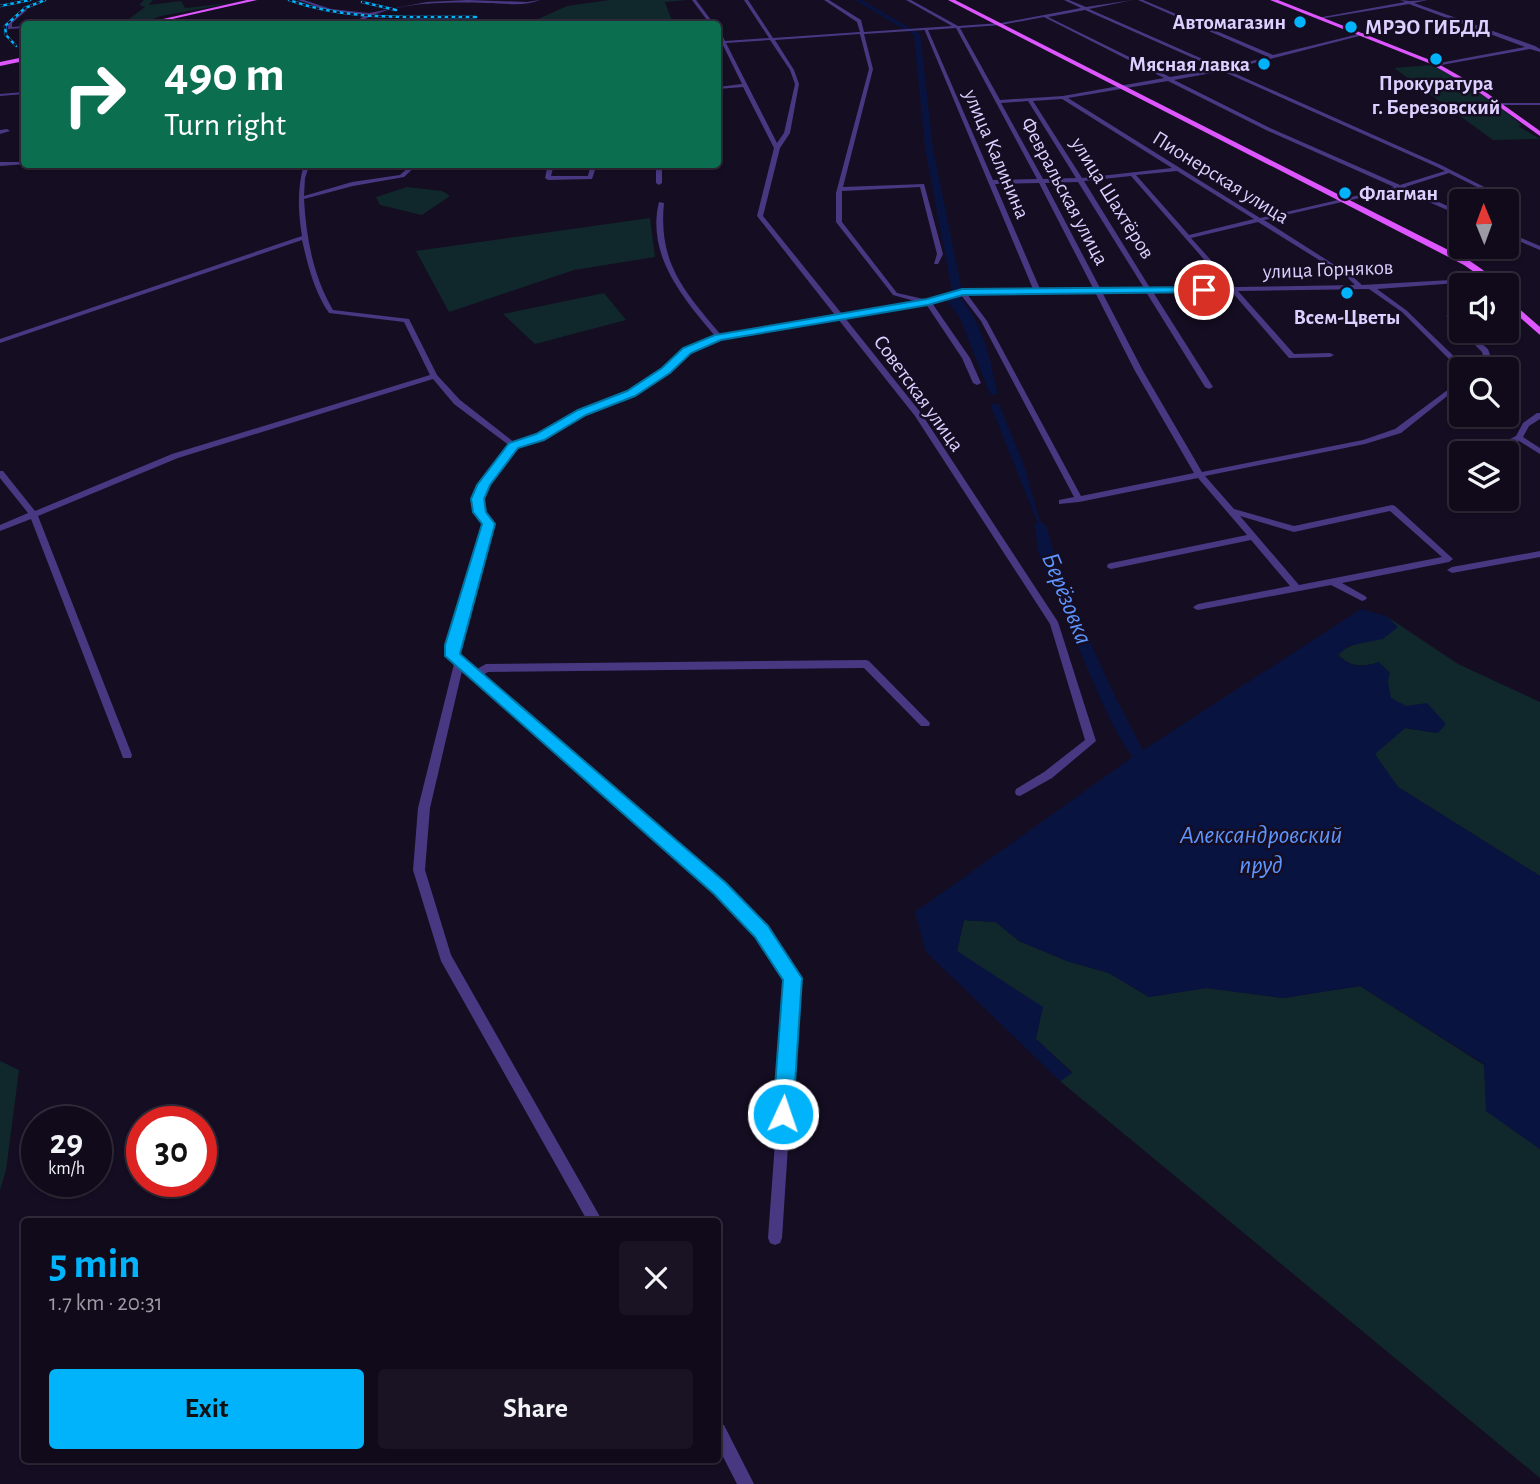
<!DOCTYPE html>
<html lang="en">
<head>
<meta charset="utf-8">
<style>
	:root { --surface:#100a1a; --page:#191323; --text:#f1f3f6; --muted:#9c9aa2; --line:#302b39; --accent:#00b3fa }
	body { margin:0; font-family:"Alegreya Sans",sans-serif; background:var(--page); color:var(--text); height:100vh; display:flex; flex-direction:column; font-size:26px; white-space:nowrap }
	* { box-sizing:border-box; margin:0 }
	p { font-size:23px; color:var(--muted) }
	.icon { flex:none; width:38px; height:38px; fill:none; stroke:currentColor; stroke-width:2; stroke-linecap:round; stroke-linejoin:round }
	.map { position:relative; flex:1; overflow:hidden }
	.details { position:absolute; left:21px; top:1218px; width:700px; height:245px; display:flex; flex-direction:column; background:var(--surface); border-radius:7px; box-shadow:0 2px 5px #0004,0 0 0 2px var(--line) }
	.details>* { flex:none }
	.guide { position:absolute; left:21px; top:21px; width:700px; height:147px; border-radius:7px; box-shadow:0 2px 5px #0004,0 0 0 2px var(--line); background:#0b6e4f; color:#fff; overflow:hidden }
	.needle { width:46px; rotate:359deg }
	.controls { position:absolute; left:1449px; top:189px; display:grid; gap:14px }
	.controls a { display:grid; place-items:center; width:70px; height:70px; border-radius:7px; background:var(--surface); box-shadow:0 2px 5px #0004,0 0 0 2px var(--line); font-size:35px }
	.speed { position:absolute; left:21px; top:1106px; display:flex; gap:14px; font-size:35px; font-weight:700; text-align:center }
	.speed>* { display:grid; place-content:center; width:91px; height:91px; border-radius:50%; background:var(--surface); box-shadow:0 2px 5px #0004,0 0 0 2px var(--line); line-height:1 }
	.speed small { font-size:18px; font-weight:400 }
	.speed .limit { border:10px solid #d22; background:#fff; color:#111 }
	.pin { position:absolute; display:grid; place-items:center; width:60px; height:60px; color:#fff; margin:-30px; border:4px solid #fff; border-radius:50%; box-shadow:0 2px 7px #0007 }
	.me { position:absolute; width:77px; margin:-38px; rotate:3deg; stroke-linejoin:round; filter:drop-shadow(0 0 5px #0008) }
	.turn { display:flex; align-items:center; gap:24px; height:147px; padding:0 28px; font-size:32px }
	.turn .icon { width:91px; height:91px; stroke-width:2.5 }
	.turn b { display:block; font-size:49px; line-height:60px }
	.round { display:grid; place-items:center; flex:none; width:74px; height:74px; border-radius:7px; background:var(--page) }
	.summary { display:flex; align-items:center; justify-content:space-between; height:119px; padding:0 28px }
	h1 { font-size:42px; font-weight:700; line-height:52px; color:var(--accent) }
	.cta { display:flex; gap:14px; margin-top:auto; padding:14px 28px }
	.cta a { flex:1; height:80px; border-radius:7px; background:var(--accent); color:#111; font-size:28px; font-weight:700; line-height:80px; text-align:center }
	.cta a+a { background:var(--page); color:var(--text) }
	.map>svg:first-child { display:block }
	.green { fill:#10282c }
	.water { fill:#091340 }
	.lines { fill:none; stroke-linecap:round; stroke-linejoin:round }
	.river { fill:#091340; fill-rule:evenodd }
	.minor { fill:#483882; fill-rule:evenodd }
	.major { fill:#de56ff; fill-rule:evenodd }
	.rail-casing { stroke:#00b3fa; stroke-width:2.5 }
	.rail { stroke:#150d22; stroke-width:2; stroke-dasharray:3.5; stroke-linecap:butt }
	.route { fill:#00b3fa; stroke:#0074a2; stroke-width:2 }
	.poi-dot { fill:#00b3fa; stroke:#150d22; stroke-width:2.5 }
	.labels { text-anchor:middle; stroke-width:5; stroke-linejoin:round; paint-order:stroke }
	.far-poi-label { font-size:21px; font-weight:bold; fill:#ddcfff; stroke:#150d22; text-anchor:end }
	.far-street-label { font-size:21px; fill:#ddcfff; stroke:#150d22 }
	.water-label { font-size:26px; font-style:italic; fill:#5d96ff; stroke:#150d22 }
</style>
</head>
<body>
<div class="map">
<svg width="1540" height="1484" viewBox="0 0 1540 1484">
	<rect width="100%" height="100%" fill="#150d22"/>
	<!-- green -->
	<path class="green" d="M144,0H153L149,5L181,1L185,8L232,3L161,16L140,24H122L145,7L139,5Z
		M609,0H688L665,2L673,24H527L567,6Z
		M1432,65L1463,81L1458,82C1471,89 1482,94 1494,103H1490L1493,106H1498L1522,125L1518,126L1540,139L1493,140L1394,68Z
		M407,187L442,191L450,196L422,215L380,205L376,197Z
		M650,218L655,257L574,270L449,312L416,251Z
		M604,293L626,320L535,344L503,314Z
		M1386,616L1458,664L1540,702V876L1398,787L1374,754L1405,728L1437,733L1391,698L1379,662C1362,667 1350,668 1338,654C1360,636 1375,646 1397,627Z
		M964,920L996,922L1019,941L1067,961L1109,973L1149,997L1206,988L1283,998L1360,986L1484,1065L1487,1111L1540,1149V1478L1060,1081L1072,1072L1036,1039L989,973L957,951Z
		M0,1061L19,1070L6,1170L0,1190Z"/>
	<!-- water -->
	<path class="water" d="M961,298C985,328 990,359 998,395L990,394L960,318L947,301Z
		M990,404H999L1025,468L1046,544Z
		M1039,555H1050L1119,705L1104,707Z
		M1361,609L1386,616L1398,627L1383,639L1348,646L1338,655C1350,668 1363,668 1379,662L1390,673L1388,682L1391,698L1406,706L1427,703L1446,724L1438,733L1405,728L1375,754L1398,787L1540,876V1149L1486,1111L1484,1064L1360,986L1283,998L1206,988L1149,997L1109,973L1067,961L1019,941L996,922L964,920L957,951L1043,1007L1036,1039L1072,1073L1060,1081L926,952L915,912L1137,754Z"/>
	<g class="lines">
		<!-- river -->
		<path class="river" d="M855,0H862L920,34L933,148L961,286L960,299L972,316L971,318H963L950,299L951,286L925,148L914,35Z
			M1040,521L1046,525L1060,574L1053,579C1038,572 1038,540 1034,525Z
			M1103,681L1108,683L1143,750L1161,761L1163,766L1161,771C1132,780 1106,707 1095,687Z"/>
		<!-- minor -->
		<path class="minor" d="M298,0H304L331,9L369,13L427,2L467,0L527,2L540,0C524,7 504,3 486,3C448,2 391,1 359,23H376L378,24H324L326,23H355L365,15L330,11Z
			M692,0H696L714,24H710Z
			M744,0H748L773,38L860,32L857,22L824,0H829L861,20L864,32L952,26L906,0H911L958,26L1001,23L1081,8L1064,0H1069L1086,7L1133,0L1089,9L1223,68L1268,57L1138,0H1143L1273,55L1363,33V35L1227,70L1441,165L1494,192L1489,193L1449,173L1405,187L1461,212V216L1399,189L1264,220L1352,276L1362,285L1486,278L1487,279L1484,281L1377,289L1406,310L1465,367V369H1461V371L1402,312L1369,289L1238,291L1294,354L1330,353L1334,355L1330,357L1292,358H1289L1231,291L1153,292L1213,387L1209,389L1205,387L1146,292H1102L1143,371L1202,472L1363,440L1395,429L1461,380V385L1401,433L1365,444L1205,476L1234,509L1294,526L1392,505L1395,506L1453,559L1449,562L1342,583L1365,596L1367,598L1365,600L1362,601L1331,585L1198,610L1195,609L1193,607L1198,604L1290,586L1251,540L1111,569L1108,568L1107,566L1108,564L1111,563L1247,535L1198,478L1079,502L1059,504V500L1074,497L981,321L961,295L932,303L970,358L981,383L977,385L973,383L962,358L926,304L845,318L921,413L1058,622L1096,741L1052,778L1020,796L1016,795L1015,792L1016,789L1044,772L1085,740L1050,624L915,416L838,319L721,339L690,353L669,373L634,395L585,415L543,439L517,448L488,485L482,499L483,512L492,524L457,645V655L475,670L486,664L866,660L869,661L930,723L929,726H921L864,668L488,672L481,676L724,884L766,928L797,974L799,978L782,1238L780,1243L775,1245L770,1243L768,1238L787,979L758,936L716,892L462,671L430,808L425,870L451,955L603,1222H588L441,961L413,870L418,808L454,664L447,656V645L484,524C480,520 476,515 475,510C470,489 498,462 510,446L454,404L433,379L178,458L38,516L132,755L131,758H123L122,755L31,519L0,531V525L28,513L0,478V471H3L35,511L172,454L430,375L404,322L329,313C314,291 308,266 302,240L0,343V339L302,236C298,212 297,189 304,164H310L305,178L304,196L352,182L400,175L412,164H418L404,177L353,186L304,199C306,237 313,276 333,310L409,319L437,375L460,400L515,443L537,435L579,411L628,391L663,369L684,349L715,336C683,298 646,255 659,202L664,203C658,263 684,291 721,335L835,315L757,216L774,148L743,87L718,89V87L742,84L718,35V31H720L725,41L769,38ZM1085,10L1218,69L1170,77L1048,17ZM1044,17L1164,78L1063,96L1000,100L960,28L1001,25ZM956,28L1037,179L993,180L928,30ZM925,30V31L1033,289L962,290L928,300L897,293L842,222V191L920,187L937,254L934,264H938L943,254L924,184L843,187L873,69L864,34ZM860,34L869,69L836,193V222L893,295L918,302L842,314L763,216L780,148L790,133L799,84L794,70L775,40ZM770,40L790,70L795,84L784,133L777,143L726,43ZM1222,71L1437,167L1445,171L1400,185L1270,128L1174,80ZM1168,81L1266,130L1394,187L1260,218L1068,98ZM1062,99L1172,168L1082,178L1033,101ZM1028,101L1076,178L1043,179L1001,103ZM1177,171L1254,219L1189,235L1136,175ZM1131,176L1228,287L1150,288L1084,181ZM1078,182L1144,288H1100L1045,183ZM1039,183L1093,288L1040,289L995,184ZM1258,222L1348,278L1355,285L1235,287L1191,238ZM1095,292L1135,371L1194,473L1081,496L987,321L967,294ZM1390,511L1442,557L1299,585L1240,516L1294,532Z
			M1400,0L1410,1L1428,0L1414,3L1535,46L1540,49V52L1530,49L1436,66L1434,64L1525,47L1409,4L1319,19L1317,18L1405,2Z
			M24,9L27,10L12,23V27L24,26V28L8,29V22Z
			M24,92V94L0,96V94Z
			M1498,103H1540V105H1500Z
			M0,130L7,129L10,131L0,134Z
			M0,162H24L26,164L0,166Z
			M548,164H554L551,176H588L591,164H597L592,179L548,180L545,178Z
			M656,164H662V183L659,185L656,183Z
			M1507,232L1540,246V250L1507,236Z
			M1461,309V313L1453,317L1461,325V331H1467L1488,349L1492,361L1481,369H1472L1484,360L1482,352L1446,316Z
			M1537,413H1540V419L1529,426L1523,437L1540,448V454L1519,441L1501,450L1500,453H1492L1494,447L1516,436L1523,423Z
			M1540,551V557L1452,573L1447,570L1452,567Z
			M718,1423L724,1425L754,1484H737L718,1447Z"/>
		<!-- major -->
		<path class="major" d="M247,0H257L150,24H141Z
			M948,0H955L1470,261L1483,270L1494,285H1486L1477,274L1464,265Z
			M1270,0H1278L1435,62L1477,86L1540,131V136L1473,88L1431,64Z
			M24,57V61L0,66V62Z
			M1507,298L1540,327V335L1507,306Z"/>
		<defs>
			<path id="rail" d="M289,0C351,22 412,16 476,17
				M362,2L396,10
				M0,6L30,0
				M16,46L6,35L5,26L25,8L45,0"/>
		</defs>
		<!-- rail casing -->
		<use href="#rail" class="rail-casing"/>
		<!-- rail -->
		<use href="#rail" class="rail"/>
	</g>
	<!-- route -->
	<path class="route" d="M1204,287L1208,292L963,295L928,305L721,340L691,353L670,373L635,396L586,415L544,440L518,448L490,485L484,499L486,512L495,524L460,654L726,883L768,926L802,978L793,1114L790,1121L783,1124L776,1121L773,1114L783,980L755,937L714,894L445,656V645L482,524L473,512L471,499L477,485L509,443L536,434L578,410L627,391L662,368L683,348L715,335L927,299L962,289Z"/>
	<!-- markers -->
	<g class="poi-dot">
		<circle cx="1300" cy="22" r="7"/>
		<circle cx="1351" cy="27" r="7"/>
		<circle cx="1436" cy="59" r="7"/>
		<circle cx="1264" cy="64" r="7"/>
		<circle cx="1345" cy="193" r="7"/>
		<circle cx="1347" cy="293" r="7"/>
	</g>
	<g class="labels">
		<!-- far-poi labels -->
		<g class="far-poi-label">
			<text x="1286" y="29">Автомагазин</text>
			<text x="1365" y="34" text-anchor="start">МРЭО ГИБДД</text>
			<text x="1250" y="71">Мясная лавка</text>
			<text x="1436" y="90" text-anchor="middle">Прокуратура<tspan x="1436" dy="24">г. Березовский</tspan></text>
			<text x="1359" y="200" text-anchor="start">Флагман</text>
			<text x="1347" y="324" text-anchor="middle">Всем-Цветы</text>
		</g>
		<!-- far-street labels -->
		<g class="far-street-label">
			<text transform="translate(997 154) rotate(67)" y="7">улица Калинина</text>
			<text transform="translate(1221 177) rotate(32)" y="7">Пионерская улица</text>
			<text transform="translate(1065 191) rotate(62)" y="7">Февральская улица</text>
			<text transform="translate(1113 198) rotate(58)" y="7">улица Шахтёров</text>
			<text transform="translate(1328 269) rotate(-2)" y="7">улица Горняков</text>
			<text transform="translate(919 393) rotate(54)" y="7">Советская улица</text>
		</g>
		<!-- water labels -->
		<g class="water-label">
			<text transform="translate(1068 598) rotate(68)" y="9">Берёзовка</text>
			<text x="1261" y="843">Александровский<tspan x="1261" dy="30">пруд</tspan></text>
		</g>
	</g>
</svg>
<div class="controls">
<a><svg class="needle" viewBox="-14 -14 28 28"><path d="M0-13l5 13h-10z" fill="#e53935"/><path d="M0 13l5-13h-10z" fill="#9c9aa2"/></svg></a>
<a><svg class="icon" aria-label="sound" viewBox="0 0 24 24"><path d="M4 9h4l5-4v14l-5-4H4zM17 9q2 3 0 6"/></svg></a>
<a><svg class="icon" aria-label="search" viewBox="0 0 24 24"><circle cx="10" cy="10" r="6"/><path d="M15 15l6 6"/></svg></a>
<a><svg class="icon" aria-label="layers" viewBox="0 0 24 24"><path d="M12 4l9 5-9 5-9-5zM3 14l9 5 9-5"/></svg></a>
</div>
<div class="speed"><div>29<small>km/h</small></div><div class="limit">30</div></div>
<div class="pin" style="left:1204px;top:290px;background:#d93025"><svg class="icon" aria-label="arrive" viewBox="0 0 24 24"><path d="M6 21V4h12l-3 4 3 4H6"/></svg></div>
<svg class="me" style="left:783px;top:1114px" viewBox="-20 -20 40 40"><circle r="17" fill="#00b3fa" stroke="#fff" stroke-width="3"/><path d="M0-11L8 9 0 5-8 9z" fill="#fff"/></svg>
<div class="guide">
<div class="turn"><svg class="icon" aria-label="right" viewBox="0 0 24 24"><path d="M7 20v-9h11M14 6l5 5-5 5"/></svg><div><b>490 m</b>Turn right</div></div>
</div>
<section class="details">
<div class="summary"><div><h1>5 min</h1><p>1.7 km · 20:31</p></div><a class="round"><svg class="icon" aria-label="close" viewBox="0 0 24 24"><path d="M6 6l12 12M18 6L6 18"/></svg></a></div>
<div class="cta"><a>Exit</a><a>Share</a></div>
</section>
</div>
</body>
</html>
